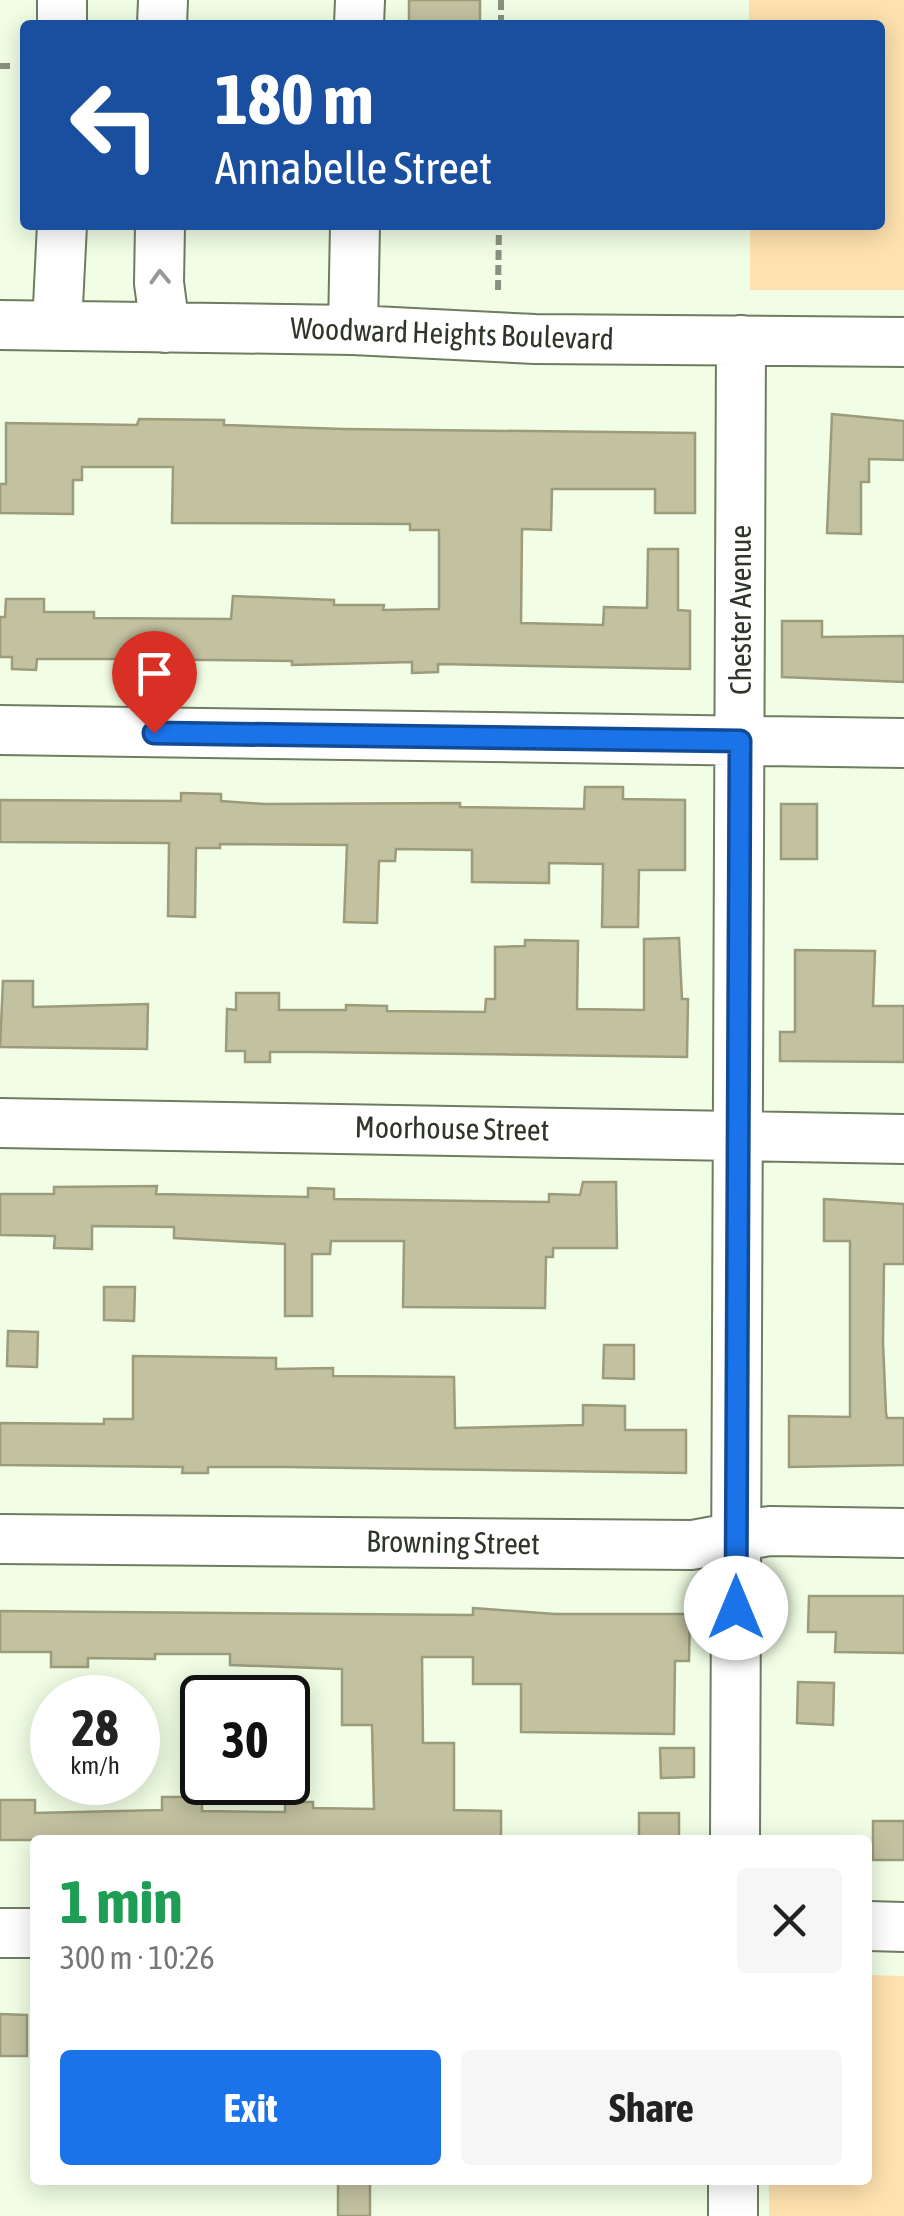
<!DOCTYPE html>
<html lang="en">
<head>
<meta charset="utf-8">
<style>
	:root { --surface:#fff; --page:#f6f6f6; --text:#222; --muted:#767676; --accent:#1a73e8 }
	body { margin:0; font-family:"Asap Condensed",sans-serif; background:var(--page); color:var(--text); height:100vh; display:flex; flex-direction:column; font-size:38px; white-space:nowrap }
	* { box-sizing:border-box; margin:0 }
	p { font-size:32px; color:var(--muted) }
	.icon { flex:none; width:55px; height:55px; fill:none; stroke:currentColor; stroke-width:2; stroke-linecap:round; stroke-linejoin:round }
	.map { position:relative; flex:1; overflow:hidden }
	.sheet { position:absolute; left:30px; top:1835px; width:842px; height:350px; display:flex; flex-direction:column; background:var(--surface); border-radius:10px; box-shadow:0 5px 25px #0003 }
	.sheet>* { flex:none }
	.guide { position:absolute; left:20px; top:20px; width:865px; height:210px; border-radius:10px; box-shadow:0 5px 25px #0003; background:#1a4fa0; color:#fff; overflow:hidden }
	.speed { position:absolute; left:30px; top:1675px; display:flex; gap:20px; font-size:50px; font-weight:700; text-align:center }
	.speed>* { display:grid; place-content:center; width:130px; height:130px; border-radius:50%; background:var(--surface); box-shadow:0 5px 25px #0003; line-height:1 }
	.speed small { font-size:25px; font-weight:400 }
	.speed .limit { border:5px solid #111; border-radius:15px; background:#fff; color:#111 }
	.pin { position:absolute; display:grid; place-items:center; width:85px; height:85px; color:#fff; margin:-102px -42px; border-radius:50% 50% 50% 0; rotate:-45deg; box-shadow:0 0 10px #0007 }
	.pin .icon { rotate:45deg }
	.me { position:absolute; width:110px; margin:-55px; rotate:0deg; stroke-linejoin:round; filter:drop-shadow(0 0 8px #0008) }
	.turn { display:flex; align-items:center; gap:35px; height:210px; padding:0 30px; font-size:45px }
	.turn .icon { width:130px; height:130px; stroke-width:2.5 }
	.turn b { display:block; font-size:70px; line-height:85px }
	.round { display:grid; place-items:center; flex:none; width:105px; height:105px; border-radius:10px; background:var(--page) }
	.overview { display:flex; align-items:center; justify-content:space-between; height:170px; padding:0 30px }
	h1 { font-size:60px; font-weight:700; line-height:75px; color:#1e9e55 }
	.cta { display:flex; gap:20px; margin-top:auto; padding:20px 30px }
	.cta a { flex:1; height:115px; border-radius:10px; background:var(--accent); color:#fff; font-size:40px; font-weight:700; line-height:115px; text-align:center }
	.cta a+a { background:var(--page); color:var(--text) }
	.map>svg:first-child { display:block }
	.green { fill:#fee1ae }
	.building { fill:#c2c1a0; stroke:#9c9b7b; stroke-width:2.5 }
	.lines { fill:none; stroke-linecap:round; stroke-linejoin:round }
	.minor-casing { stroke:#6e7c60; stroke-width:52 }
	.path { stroke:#899280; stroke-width:6; stroke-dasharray:10 5; stroke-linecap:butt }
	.minor { stroke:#fff; stroke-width:48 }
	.oneway { stroke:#979a94 }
	.route-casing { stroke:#114b97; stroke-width:25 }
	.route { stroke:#1a73e8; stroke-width:18 }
	.labels { text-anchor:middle; stroke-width:8; stroke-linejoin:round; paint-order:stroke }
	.street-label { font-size:30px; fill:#2f3529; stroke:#fff }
</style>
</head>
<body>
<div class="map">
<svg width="904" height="2216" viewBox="0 0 904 2216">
	<rect width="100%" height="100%" fill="#f1fee5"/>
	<!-- green -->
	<path class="green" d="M749,0H904V290H750V225H880V25H749Z
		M868,1975L904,1976V2216H769V2180H868Z"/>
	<!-- building -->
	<path class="building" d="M409,0H480V25H409Z
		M832,414L904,421V460L869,459V482H861V534L827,533Z
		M139,419L224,420V425L344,429L695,433V513H655V489H552L551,530L522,529L521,623L603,625L604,607L647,608L648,549H678V610L690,611V669L438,664V672L412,673V662L292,665V661L112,659H37L36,670L12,669V657H0V617H5L6,599H44V612H94V618L231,619L233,596L334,600V605H384L383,610L439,609V530H410V524L172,523L173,467H82V480H73V514L0,513V484H6V423L137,425Z
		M782,621H822V637L904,636V682L782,677Z
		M585,787H623V799L685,800V870H639L638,927H602L603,864L549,863V883L472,882V850L396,849L395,861H379L377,923L344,922L347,845L220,844V848H196L195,917L168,916L169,843L0,842V800L181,801V793L221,794V801L265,804L460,803V807L584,809Z
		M781,804H817V859H781Z
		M679,938L682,999H688L687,1057L315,1052H270V1062H245V1051H226L227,1009L236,1010V993H279V1010H346V1005L387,1006V1011L485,1012L486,999H495V947L525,946V940L578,941L577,1009L644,1010V939Z
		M795,950L875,951L873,1006H904V1062L780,1061V1032H795Z
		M3,981H33V1007L148,1004L147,1049L0,1047Z
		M583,1182H616L617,1248H553V1257H546L545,1308L403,1307L404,1241H331L330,1254H312V1316H285V1244L174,1238V1227L92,1226V1249L54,1248L55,1236L0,1235V1194H54V1187L157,1186L156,1194L308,1197V1188L334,1189V1199L549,1202V1194L580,1195Z
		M824,1199L904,1204V1264H884L883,1343L886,1413L887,1418H904V1465L789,1467V1416L850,1417V1241H824Z
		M104,1287H135L134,1321L104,1320Z
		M8,1331L38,1332L37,1367L7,1366Z
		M604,1345H634V1379L603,1378Z
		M133,1356L276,1358V1369L333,1368V1376L454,1377L455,1428L583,1425V1405L625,1406V1430H686V1473L285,1467H208V1473H182L183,1467L0,1465V1423L104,1424V1419H133Z
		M809,1596H904V1653L835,1652L836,1632H808Z
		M473,1608L555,1614H690L689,1661H675L674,1734L521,1732V1684H473V1657H422L423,1743H454V1810L501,1811V1840H0V1800H35V1813L162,1810V1797H202V1811L285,1812V1802H313V1808L374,1809L372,1725H342V1669L230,1665V1654H155V1659L88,1658V1667H51V1652H0V1611L473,1615Z
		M798,1682L834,1683L833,1725L797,1723Z
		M660,1748H694V1777L661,1778Z
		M639,1813H679V1840H639Z
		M873,1821H904V1860H873Z
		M0,2014L27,2015V2056H0Z
		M338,2180H370V2216H338Z"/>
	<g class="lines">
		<defs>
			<path id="minor" d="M62,0V25
				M162,25L163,0
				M359,25L360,0
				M160,225L159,283L165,328
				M0,325L353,330L535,339L904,342
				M57,326L62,225
				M353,330L355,225
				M0,730L904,743
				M0,1123L904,1139
				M0,1539L692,1545L769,1531L904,1533
				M735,1840L741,340
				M868,1926L904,1927
				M0,1933H35
				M733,2216V2180"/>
		</defs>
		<!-- minor casing -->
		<use href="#minor" class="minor-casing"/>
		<!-- path -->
		<path class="path" d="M501,25V0
			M0,66H11
			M498,290L499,225"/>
		<!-- minor -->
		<use href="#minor" class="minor"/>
	</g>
	<!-- one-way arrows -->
	<defs><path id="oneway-chevron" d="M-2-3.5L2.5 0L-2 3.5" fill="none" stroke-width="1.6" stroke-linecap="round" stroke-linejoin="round" transform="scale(2.5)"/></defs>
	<use class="oneway" href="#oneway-chevron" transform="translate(160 277) rotate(-92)"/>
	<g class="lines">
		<defs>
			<path id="route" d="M154,733L740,741L736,1608"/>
		</defs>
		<!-- route casing -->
		<use href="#route" class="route-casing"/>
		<!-- route -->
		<use href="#route" class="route"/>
	</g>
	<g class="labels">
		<!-- street labels -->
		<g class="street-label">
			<text transform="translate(452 334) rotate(2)" y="10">Woodward Heights Boulevard</text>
			<text transform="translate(741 610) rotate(-90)" y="10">Chester Avenue</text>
			<text transform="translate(452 1129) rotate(1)" y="10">Moorhouse Street</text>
			<text transform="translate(453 1543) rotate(1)" y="10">Browning Street</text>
		</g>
	</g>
</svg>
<div class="speed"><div>28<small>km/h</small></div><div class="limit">30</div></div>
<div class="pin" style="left:154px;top:733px;background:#d93025"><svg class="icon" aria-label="arrive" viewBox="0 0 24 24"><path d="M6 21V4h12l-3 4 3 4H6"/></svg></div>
<svg class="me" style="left:736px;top:1608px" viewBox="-20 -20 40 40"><circle r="19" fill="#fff"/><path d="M0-13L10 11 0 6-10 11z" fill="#1a73e8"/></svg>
<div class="guide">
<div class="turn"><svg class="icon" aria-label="left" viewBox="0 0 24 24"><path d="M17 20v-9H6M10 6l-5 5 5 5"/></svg><div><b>180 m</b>Annabelle Street</div></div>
</div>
<section class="sheet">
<div class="overview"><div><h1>1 min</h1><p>300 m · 10:26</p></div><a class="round"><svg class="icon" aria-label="close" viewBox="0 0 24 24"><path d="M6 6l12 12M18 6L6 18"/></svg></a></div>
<div class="cta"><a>Exit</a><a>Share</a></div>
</section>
</div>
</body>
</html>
